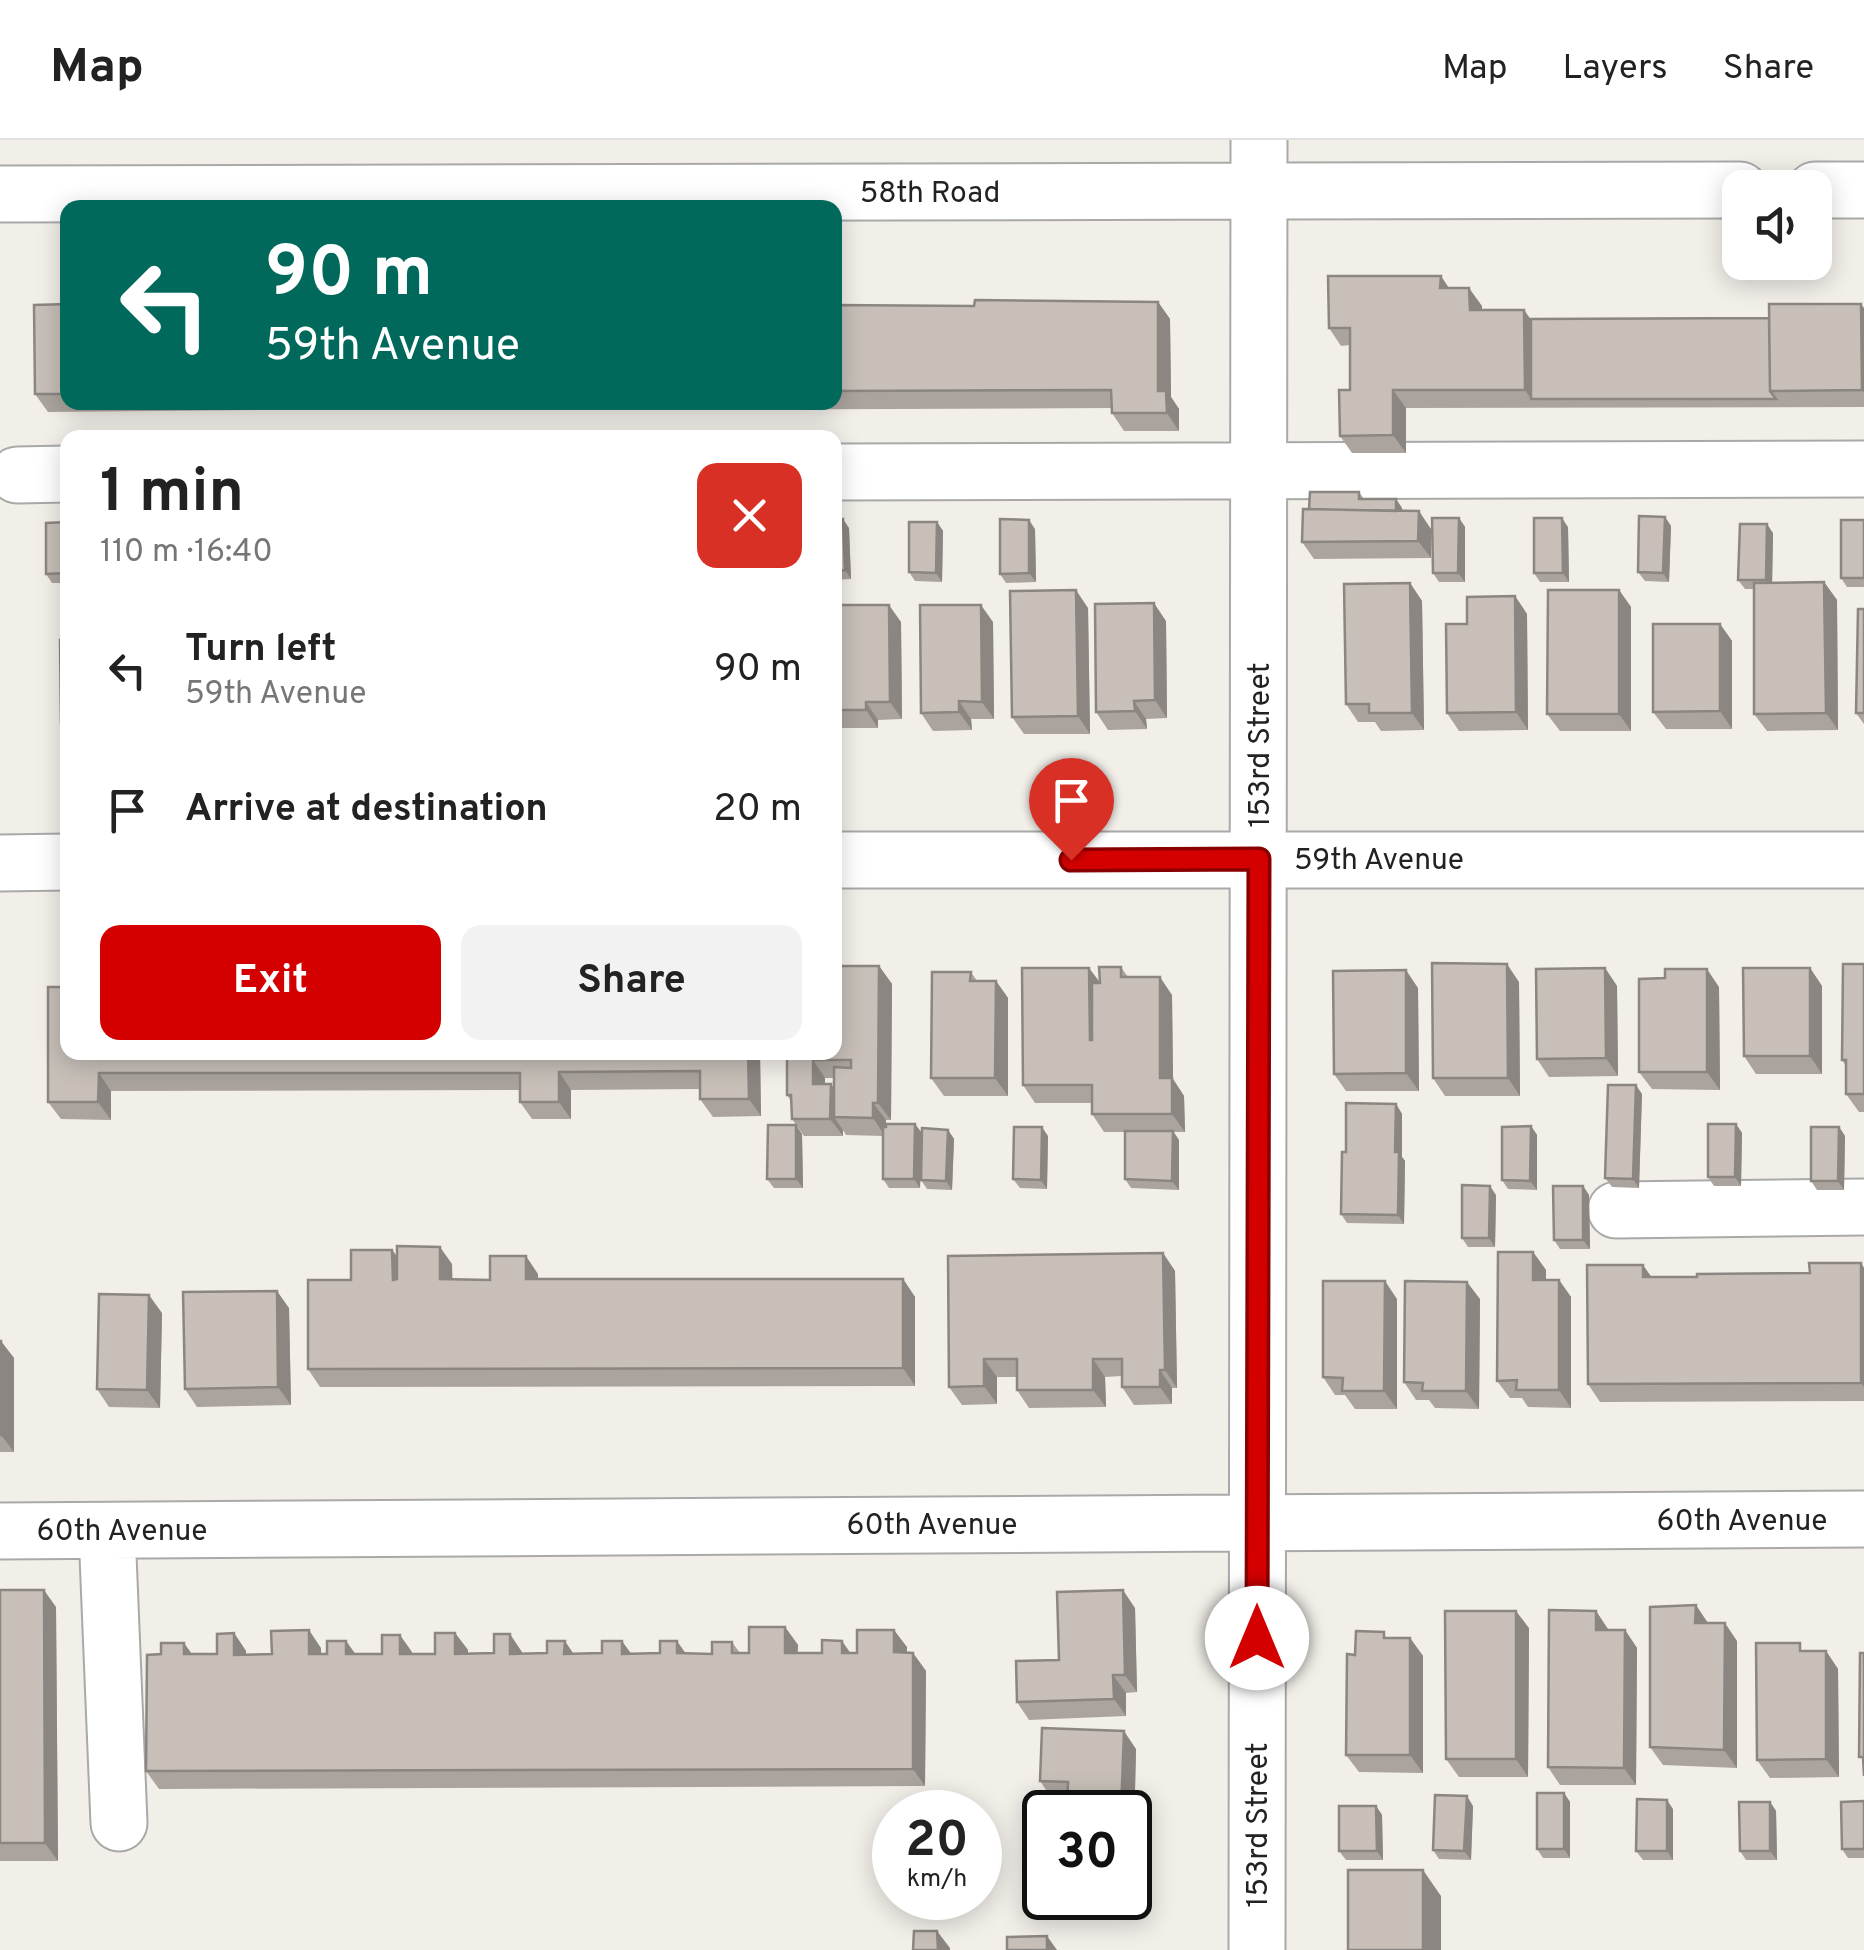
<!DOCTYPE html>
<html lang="en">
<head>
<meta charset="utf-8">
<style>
	:root { --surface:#fff; --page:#f2f2f2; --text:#222; --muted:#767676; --line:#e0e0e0; --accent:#d40000 }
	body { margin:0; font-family:Overpass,sans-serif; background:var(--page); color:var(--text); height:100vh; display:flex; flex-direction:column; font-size:38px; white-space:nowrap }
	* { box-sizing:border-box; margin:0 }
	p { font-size:32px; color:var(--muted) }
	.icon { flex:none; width:55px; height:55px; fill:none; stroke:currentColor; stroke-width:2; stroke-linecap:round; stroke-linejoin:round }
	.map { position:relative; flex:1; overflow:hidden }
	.details { position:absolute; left:60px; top:290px; width:782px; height:630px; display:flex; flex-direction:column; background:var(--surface); border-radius:20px; box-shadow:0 5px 25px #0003 }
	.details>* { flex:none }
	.top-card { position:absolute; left:60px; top:60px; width:782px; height:210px; border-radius:20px; box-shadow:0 5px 25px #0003; background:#00695c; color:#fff; overflow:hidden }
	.tools { position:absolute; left:1722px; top:30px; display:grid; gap:20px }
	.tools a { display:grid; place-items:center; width:110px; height:110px; border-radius:20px; background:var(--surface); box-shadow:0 5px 25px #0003; font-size:50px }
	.speed { position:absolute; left:872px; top:1650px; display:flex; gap:20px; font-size:50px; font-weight:700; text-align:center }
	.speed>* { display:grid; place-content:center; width:130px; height:130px; border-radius:50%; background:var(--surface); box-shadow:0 5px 25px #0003; line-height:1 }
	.speed small { font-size:25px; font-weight:400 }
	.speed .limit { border:5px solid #111; border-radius:15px; background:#fff; color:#111 }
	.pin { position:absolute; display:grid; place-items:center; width:85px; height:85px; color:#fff; margin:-102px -42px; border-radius:50% 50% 50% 0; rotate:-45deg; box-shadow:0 0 10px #0007 }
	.pin .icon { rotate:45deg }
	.me { position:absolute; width:110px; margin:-55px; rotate:0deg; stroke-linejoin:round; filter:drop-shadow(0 0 8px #0008) }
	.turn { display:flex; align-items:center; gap:35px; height:210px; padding:0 40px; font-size:45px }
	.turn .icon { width:130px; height:130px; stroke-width:2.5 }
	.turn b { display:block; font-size:70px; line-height:85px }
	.round { display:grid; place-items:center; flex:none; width:105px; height:105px; border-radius:20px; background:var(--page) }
	.overview { display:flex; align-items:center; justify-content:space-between; height:170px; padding:0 40px }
	h1 { font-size:60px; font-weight:700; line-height:75px }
	.cta { display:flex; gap:20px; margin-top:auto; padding:20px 40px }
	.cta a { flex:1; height:115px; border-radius:20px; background:var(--accent); color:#fff; font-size:40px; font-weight:700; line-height:115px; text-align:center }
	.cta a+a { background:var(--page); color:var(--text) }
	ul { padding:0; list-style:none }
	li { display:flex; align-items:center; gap:30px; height:140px; padding:0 40px }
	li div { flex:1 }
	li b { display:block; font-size:38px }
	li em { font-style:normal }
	header { display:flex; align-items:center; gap:60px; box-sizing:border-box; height:140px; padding:0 50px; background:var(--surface); border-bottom:2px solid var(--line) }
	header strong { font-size:48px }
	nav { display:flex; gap:55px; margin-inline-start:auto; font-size:35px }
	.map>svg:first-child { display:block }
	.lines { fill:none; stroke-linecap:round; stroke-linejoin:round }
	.minor-casing { stroke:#a9a9a9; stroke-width:59 }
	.minor { stroke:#fff; stroke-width:55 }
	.wall { fill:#aba49e; fill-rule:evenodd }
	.shaded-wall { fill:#8b8681 }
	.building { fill:#c7bfb8; stroke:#8b8681; stroke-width:2.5 }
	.route-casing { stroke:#8a0000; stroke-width:25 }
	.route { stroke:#d40000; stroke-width:18 }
	.labels { text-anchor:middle; stroke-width:9; stroke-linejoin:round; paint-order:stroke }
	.street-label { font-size:30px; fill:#222; stroke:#fff }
</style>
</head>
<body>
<header>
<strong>Map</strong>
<nav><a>Map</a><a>Layers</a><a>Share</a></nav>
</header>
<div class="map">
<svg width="1864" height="1810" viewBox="0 0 1864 1810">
	<rect width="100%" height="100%" fill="#f2efe9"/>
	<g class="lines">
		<defs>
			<path id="minor" d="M1815,50H1864
				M0,54L1740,50
				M835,332L1864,329
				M17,335L68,334
				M835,720H1864
				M0,723L68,722
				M1616,1070L1864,1067
				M0,1391L1864,1379
				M107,1391L119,1683
				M1257,1810L1259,0"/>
		</defs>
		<!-- minor casing -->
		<use href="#minor" class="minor-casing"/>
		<!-- minor -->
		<use href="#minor" class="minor"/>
	</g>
	<!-- wall -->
	<path class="wall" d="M1449,148L1482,166V170L1531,179L1769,178L1864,168V267L1406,268V313H1352L1340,296L1350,250V205L1341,206L1329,188Z
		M1158,162L1170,179L1171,257L1179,269V291H1124L1112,273V268L617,270L612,262H835V165L927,166Z
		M68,164V262H595V267L48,272L35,254Z
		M1359,352L1364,359H1396L1402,368V371L1431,389V418L1314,419L1302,402L1309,369Z
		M1665,377L1671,386L1669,442L1645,441L1638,432Z
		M1459,378L1465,387V442H1439L1433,433Z
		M835,379L849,388L851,439L835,440Z
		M1864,380V447H1847L1841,438Z
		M68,382V443H52L46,434Z
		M937,382L943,391L942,442L915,441L909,432Z
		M1568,387L1569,442H1540L1534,433Z
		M1035,389L1036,442L1006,443L1000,434Z
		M1773,393L1772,443L1824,442L1837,460L1838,590L1767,591L1754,574V449H1745L1738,440Z
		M1410,443L1422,461L1424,590L1381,591L1375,582H1358L1346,564Z
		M1619,450L1631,467V591H1560L1547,574Z
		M1515,456L1527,474L1528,590L1459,591L1447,573L1467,484Z
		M835,465L901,482L902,579L878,580V588H841L835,579Z
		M1088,468L1090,594H1024L1012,577Z
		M1864,469V584L1856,573Z
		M1166,481L1167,578L1146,579L1147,589L1108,590L1096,572Z
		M993,482L994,579H971L972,590L933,591L921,573Z
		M1720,484L1732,501V589H1666L1653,572Z
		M1864,824V972H1859L1846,954V926L1842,920Z
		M879,826L892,844L891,980H886L885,987L922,993L920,1048H889L883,1039V996L846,995L843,990V996H804L792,979L791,961L787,955ZM825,938H834V949L831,944H825Z
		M1121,827L1128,837L1172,855L1173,939L1184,956L1185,992H1173L1179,1000V1050L1131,1048L1125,1039V992H1104L1092,974V963H1035L1023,945L1100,843Z
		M1605,828L1617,846L1618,936L1549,937L1537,919Z
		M1810,828L1822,846V934H1756L1744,916Z
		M971,832L977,841H996L1008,858V956H944L931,938Z
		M1519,842L1520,956H1445L1433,938Z
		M48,847L760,912L761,976L713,977L700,959V949L571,950V979H532L520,962V950L111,951V980L61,979L48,962Z
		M1719,847L1720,950L1652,949L1639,932Z
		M1418,848L1419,951H1346L1334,934Z
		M1642,954L1639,1048L1612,1047L1605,1038Z
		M1396,964L1402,974V1017L1405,1021L1404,1084L1347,1083L1341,1074L1346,1012Z
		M1736,984L1742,993L1741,1046H1714L1708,1037Z
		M1531,986L1537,995V1050L1508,1049L1502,1040Z
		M1839,987L1845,996L1844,1050H1817L1811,1041Z
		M948,990L954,999L952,1050L927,1049L921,1040Z
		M802,994L803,1048H774L767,1039Z
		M1048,996L1047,1049L1020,1048L1013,1039Z
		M1583,1046L1589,1055L1590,1109H1560L1554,1100Z
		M1496,1055L1495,1107H1468L1462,1098Z
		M392,1110L397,1116L452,1124V1139L490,1140L538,1134V1139H903L915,1157V1246L320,1247L308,1229Z
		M1533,1112L1546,1130V1140H1559L1571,1157V1268L1528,1267L1522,1258H1510L1497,1241Z
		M1163,1113L1175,1131L1177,1248H1172V1264L1134,1265L1122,1247V1236L1105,1237L1106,1267L1029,1268L1017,1250V1237H997V1264L962,1265L949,1247L948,1116Z
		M1861,1123L1864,1128V1261L1600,1262L1588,1244L1651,1137H1697L1810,1133Z
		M1397,1159V1269H1355L1345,1255H1335L1323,1237Z
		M1480,1159L1479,1269L1435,1268L1429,1260H1416L1404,1242Z
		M289,1168L291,1265L197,1267L185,1249Z
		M162,1173L160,1268L109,1267L97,1249Z
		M0,1201L14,1218V1312H0Z
		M0,1450L56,1467L58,1721H0Z
		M1135,1468L1137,1552L1126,1553V1576L1029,1580L1017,1562L1059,1520Z
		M1596,1471L1608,1490H1625L1637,1508L1636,1645H1560L1548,1627Z
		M785,1487L798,1505L797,1513H850L907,1507V1513H913L926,1531L925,1646L159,1649L146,1631L192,1514H217L234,1493L246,1511V1514H272L321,1508V1514H327L346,1501L355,1514L412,1512V1514H435L455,1493L468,1510V1514L522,1512V1514H712L732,1502L740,1513H749Z
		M1529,1488L1528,1637H1459L1446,1619Z
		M1389,1498H1410L1423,1516V1633L1359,1632L1346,1615L1355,1515Z
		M1737,1501V1628L1663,1625L1650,1607Z
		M1826,1511L1838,1529L1839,1637L1770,1638L1757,1620Z
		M1136,1609L1134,1692H1130V1672H1068V1659H1052L1040,1641Z
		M1564,1653L1570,1662V1718H1543L1537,1709Z
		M1864,1661V1718H1848L1842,1709Z
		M1770,1662L1776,1671L1777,1720H1746L1740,1711Z
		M1376,1666L1382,1675L1383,1720H1346L1339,1711Z
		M1473,1666L1471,1720L1439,1719L1433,1710Z
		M1673,1669V1720H1643L1636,1711Z"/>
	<!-- shaded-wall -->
	<path class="shaded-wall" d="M1441,136L1453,154L1440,148Z
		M1469,148L1482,166V188L1470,170Z
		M1158,162L1170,179L1171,257L1179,269V291L1167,273L1158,251Z
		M1861,164L1864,168V253L1862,250Z
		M1524,170L1537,188L1531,259L1525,250Z
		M1393,250L1406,268V313L1393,295Z
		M1396,359L1402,368V388L1395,379Z
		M1419,371L1431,389V418L1418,401Z
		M1665,377L1671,386L1669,442L1663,433Z
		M1459,378L1465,387V442L1458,433Z
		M1562,378L1568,387L1569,442L1563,433Z
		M843,379L849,388L851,439L845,430Z
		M1029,380L1035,389L1036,442L1029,433Z
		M937,382L943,391L942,442L936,433Z
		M1767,384L1773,393L1772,449L1766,440Z
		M1824,442L1837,460L1838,590L1826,573Z
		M1410,443L1422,461L1424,590L1412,573Z
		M1076,450L1088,468L1090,594L1078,576Z
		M1619,450L1631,467V591L1619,574Z
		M1515,456L1527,474L1528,590L1516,572Z
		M1154,463L1166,481L1167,578L1155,560Z
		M889,465L901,482L902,579L890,562Z
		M981,465L993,482L994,579L982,562Z
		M1720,484L1732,501V589L1720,571Z
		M959,561L971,579L972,590L959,572Z
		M1134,561L1146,579L1147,589L1135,571Z
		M866,562L878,580V588L866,570Z
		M1507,824L1519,842L1520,956L1508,938Z
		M879,826L892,844L891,980L878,963Z
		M1089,828L1102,845L1103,917L1090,900Z
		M1605,828L1617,846L1618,936L1606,918Z
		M1810,828L1822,846V934L1810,916Z
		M1707,829L1719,847L1720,950L1707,932Z
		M1406,830L1418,848L1419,951L1406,933Z
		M1160,837L1172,855L1173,939L1184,956L1185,992L1172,974L1160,938Z
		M996,841L1008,858V956L995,938Z
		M748,912H760L761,976L749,959Z
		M813,920L825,938V961L813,944Z
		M559,932L571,950V979L559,962Z
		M99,933L111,951V980L98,962Z
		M831,944L843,962L834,977L843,990V996L830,979Z
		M1636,945L1642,954L1639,1048L1633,1039Z
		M873,963L886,980L885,996L873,978Z
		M1396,964L1402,974V1017L1405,1021L1404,1084L1398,1075L1395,1012Z
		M915,984L922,993L920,1048L914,1039Z
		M1736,984L1742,993L1741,1046L1735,1037Z
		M796,985L802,994L803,1048L796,1039Z
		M1531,986L1537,995V1050L1530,1041Z
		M1042,987L1048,996L1047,1049L1041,1040Z
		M1839,987L1845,996L1844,1050L1838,1041Z
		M948,990L954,999L952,1050L946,1041Z
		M1173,991L1179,1000V1050L1172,1041Z
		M1490,1046L1496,1055L1495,1107L1489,1098Z
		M1583,1046L1589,1055L1590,1109L1583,1100Z
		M440,1107L452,1124L453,1157L440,1139Z
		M392,1110L404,1127L405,1157L393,1140Z
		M1533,1112L1546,1130V1157L1533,1140Z
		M1163,1113L1175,1131L1177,1248L1165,1230Z
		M526,1116L538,1134V1157L526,1139Z
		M1861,1123L1864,1128V1247L1861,1243Z
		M1643,1125L1655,1142L1643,1137Z
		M903,1139L915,1157V1246L903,1228Z
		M1559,1140L1571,1157V1268L1559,1250Z
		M1385,1141L1397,1159V1269L1384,1251Z
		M1467,1142L1480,1159L1479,1269L1466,1251Z
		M277,1151L289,1168L291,1265L278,1247Z
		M149,1155L162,1173L160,1268L147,1250Z
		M1,1201L14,1218V1312L1,1295Z
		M984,1219L997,1237V1264L984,1246Z
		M1093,1219L1105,1237L1106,1267L1093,1250Z
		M1160,1230L1172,1248V1264L1160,1247Z
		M44,1450L56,1467L58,1721L45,1703Z
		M1123,1450L1135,1468L1137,1552L1125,1535Z
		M1696,1465L1708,1483H1695Z
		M1516,1471L1529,1488L1528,1637L1516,1619Z
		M1596,1471L1608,1489V1507L1596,1490Z
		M1725,1483L1737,1501V1628L1724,1610Z
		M785,1487L798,1505L797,1530L785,1513Z
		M309,1490L321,1508V1532L309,1514Z
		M894,1490L907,1507L906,1530L894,1512Z
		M1625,1490L1637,1508L1636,1645L1624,1628Z
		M234,1493L246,1511V1532L234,1515Z
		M455,1493L468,1510V1532L455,1514Z
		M510,1494L522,1512V1531L510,1514Z
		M400,1495L412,1512L413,1532L400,1514Z
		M1410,1498L1423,1516V1633L1410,1615Z
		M346,1501L359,1519L346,1514Z
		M565,1501L577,1519L564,1514Z
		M622,1501L635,1519L622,1514Z
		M677,1501L689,1518L677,1513Z
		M842,1501L854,1518L842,1513Z
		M184,1503L197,1521L184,1514Z
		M1826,1511L1838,1529L1839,1637L1826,1619Z
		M913,1513L926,1531L925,1646L913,1629Z
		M1113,1535L1126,1553V1576L1114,1559Z
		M1124,1591L1136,1609L1134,1692L1130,1686V1672H1121Z
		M1564,1653L1570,1662V1718L1564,1709Z
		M1467,1656L1473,1666L1471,1720L1464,1711Z
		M1667,1660L1673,1669V1720L1667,1711Z
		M1770,1662L1776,1671L1777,1720L1770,1711Z
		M1376,1666L1382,1675L1383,1720L1377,1711Z
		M1423,1730L1441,1756V1810H1423Z
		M937,1791L950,1808V1810H938Z
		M1047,1796L1057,1810H1047Z"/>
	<!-- building -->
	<path class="building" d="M1328,136H1441L1440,148H1469L1470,170H1524L1525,250H1393V295L1340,296L1339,250H1350V188H1329Z
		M975,160L1158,162V251H1166L1167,273H1112L1111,250L835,251V165L974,166Z
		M68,164V254H35L34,165Z
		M1769,164H1861L1862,250L1770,251Z
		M1769,178L1770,251L1776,259H1531V179Z
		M1310,352H1359V359H1396V371L1309,369Z
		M1303,369L1419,371L1418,401L1302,402Z
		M1639,376L1665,377L1663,433L1638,432Z
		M1432,378H1459L1458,433H1433Z
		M1534,378H1562L1563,433H1534Z
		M835,379H843L845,430L835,431Z
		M1000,379L1029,380V433L1000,434Z
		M1841,380H1864V438H1841Z
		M68,382V433L46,434V383Z
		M909,382H937L936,433L909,432Z
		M1740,384H1767L1766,440H1738Z
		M1824,442L1826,573L1754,574V443Z
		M1410,443L1412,573H1369V564H1346L1344,444Z
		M1076,450L1078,576L1012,577L1010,451Z
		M1548,450H1619V574H1547Z
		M1515,456L1516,572L1447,573L1446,484H1467V457Z
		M1154,463L1155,560L1134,561L1135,571L1096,572L1095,464Z
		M835,465H889L890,562H866V570H835Z
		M920,465H981L982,562L959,561V572L921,573Z
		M1858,469H1864V573H1856Z
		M1653,484H1720V571L1653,572Z
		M60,500H68V583H61Z
		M1432,823L1507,824L1508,938H1433Z
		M1843,824H1864V954H1846V920H1842Z
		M835,826H879L878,963H873V978L834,977V927L851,928V920H813V944H831L830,979H792L791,955H787V912H835Z
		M1099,827H1121V837H1160V938H1172V974H1092V945H1023L1022,828H1089L1090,900H1092V843H1100Z
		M1605,828L1606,918L1537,919L1536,829Z
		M1743,828H1810V916H1744Z
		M1665,829H1707V932H1639V839L1665,838Z
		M1406,830V933L1334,934L1333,831Z
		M932,832H971L970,841H996L995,938H931Z
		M48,847H68V912H748L749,959H700V931L559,932V962H520V933H99L98,962H48Z
		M1608,945H1636L1633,1039L1605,1038Z
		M1346,963L1396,964L1395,1012H1399L1398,1075L1341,1074L1342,1012H1346Z
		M886,984H915L914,1039H883V987H886Z
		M1708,984H1736L1735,1037H1708Z
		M768,985H796V1039H767Z
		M1531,986L1530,1041L1502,1040V987Z
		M1014,987H1042L1041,1040L1013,1039Z
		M1811,987H1839L1838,1041H1811Z
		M922,988L948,990L946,1041L921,1040Z
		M1125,991H1173L1172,1041L1125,1039Z
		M1462,1045L1490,1046L1489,1098H1462Z
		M1553,1046H1583V1100H1554Z
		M397,1106L440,1107V1139L490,1140V1116H526V1139H903V1228L308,1229V1140H351V1110H392L393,1140L397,1139Z
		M1498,1112H1533V1140H1559V1250H1516L1517,1240L1497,1241Z
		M1163,1113L1165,1230H1160V1247H1122V1219H1093V1250H1017V1219H984V1246L949,1247L948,1116Z
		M1809,1123H1861V1243L1588,1244L1587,1125H1643V1137H1697V1134L1810,1133Z
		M1323,1141H1385L1384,1251H1342L1343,1238L1323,1237Z
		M1405,1141L1467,1142L1466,1251H1422L1423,1243L1404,1242Z
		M277,1151L278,1247L185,1249L183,1152Z
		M99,1154L149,1155L147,1250L97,1249Z
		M0,1201H1V1295H0Z
		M0,1450H44L45,1703H0Z
		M1123,1450L1125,1535H1113L1114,1559L1017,1562L1016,1521L1059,1520L1057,1452Z
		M1696,1465L1695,1483H1725L1724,1610L1650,1607V1467Z
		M1549,1470L1596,1471V1490H1625L1624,1628L1548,1627Z
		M1445,1471H1516V1619H1446Z
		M749,1487H785V1513H822V1500L842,1501V1513H857V1490H894V1512L913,1513V1629L146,1631L147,1515L161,1514V1503H184V1514H217V1494L234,1493V1515L272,1514L271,1491L309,1490V1514H327V1501H346V1514H382V1495H400V1514H435V1493H455V1514L494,1513V1494H510V1514L547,1513V1501H565L564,1514L602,1513V1501H622V1514L660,1513V1501H677V1513L712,1514V1502H732V1513H749Z
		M1356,1491L1384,1492V1498H1410V1615H1346L1347,1514L1355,1515Z
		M1756,1503H1800V1511H1826V1619L1757,1620Z
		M1860,1513H1864V1636L1863,1617H1859Z
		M1042,1588L1124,1591L1121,1672H1067L1068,1642L1040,1641Z
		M1537,1653H1564V1709H1537Z
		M1435,1655L1467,1656L1464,1711L1433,1710Z
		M1637,1659L1667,1660V1711H1636Z
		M1864,1661V1709H1842L1841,1662Z
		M1739,1662H1770V1711H1740Z
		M1339,1666H1376L1377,1711H1339Z
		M1348,1730H1423V1810H1348Z
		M914,1791H937L938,1810H913Z
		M1047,1796V1810H1007V1797Z"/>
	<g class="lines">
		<defs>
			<path id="route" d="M1071,720L1259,719L1257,1498"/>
		</defs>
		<!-- route casing -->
		<use href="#route" class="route-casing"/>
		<!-- route -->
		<use href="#route" class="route"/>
	</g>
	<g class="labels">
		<!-- street labels -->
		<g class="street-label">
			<text x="930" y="62">58th Road</text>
			<text transform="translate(1259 605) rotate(-90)" y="10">153rd Street</text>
			<text x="1379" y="729">59th Avenue</text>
			<text x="1742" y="1390">60th Avenue</text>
			<text x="932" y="1394">60th Avenue</text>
			<text x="122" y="1400">60th Avenue</text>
			<text transform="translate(1257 1685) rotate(-90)" y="10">153rd Street</text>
		</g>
	</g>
</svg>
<div class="tools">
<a><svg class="icon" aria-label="sound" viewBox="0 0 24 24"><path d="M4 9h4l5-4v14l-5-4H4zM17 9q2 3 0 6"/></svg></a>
</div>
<div class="speed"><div>20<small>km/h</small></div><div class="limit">30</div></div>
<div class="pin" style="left:1071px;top:720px;background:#d93025"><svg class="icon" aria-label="arrive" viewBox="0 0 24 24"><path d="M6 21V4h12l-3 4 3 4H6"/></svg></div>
<svg class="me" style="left:1257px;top:1498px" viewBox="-20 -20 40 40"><circle r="19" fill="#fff"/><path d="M0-13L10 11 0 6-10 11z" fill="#d40000"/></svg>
<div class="top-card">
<div class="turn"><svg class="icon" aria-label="left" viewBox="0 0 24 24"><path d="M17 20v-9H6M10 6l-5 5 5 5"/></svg><div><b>90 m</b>59th Avenue</div></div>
</div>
<section class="details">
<div class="overview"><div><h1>1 min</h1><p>110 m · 16:40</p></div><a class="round" style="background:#d93025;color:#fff"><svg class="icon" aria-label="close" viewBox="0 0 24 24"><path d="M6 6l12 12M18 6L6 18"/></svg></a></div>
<ul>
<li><svg class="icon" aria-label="left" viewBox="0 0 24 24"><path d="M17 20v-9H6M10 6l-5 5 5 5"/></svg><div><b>Turn left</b><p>59th Avenue</p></div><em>90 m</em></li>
<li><svg class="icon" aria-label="arrive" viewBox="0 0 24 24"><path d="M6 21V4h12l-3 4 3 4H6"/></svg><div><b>Arrive at destination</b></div><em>20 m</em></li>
</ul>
<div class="cta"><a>Exit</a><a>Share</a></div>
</section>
</div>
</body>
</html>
